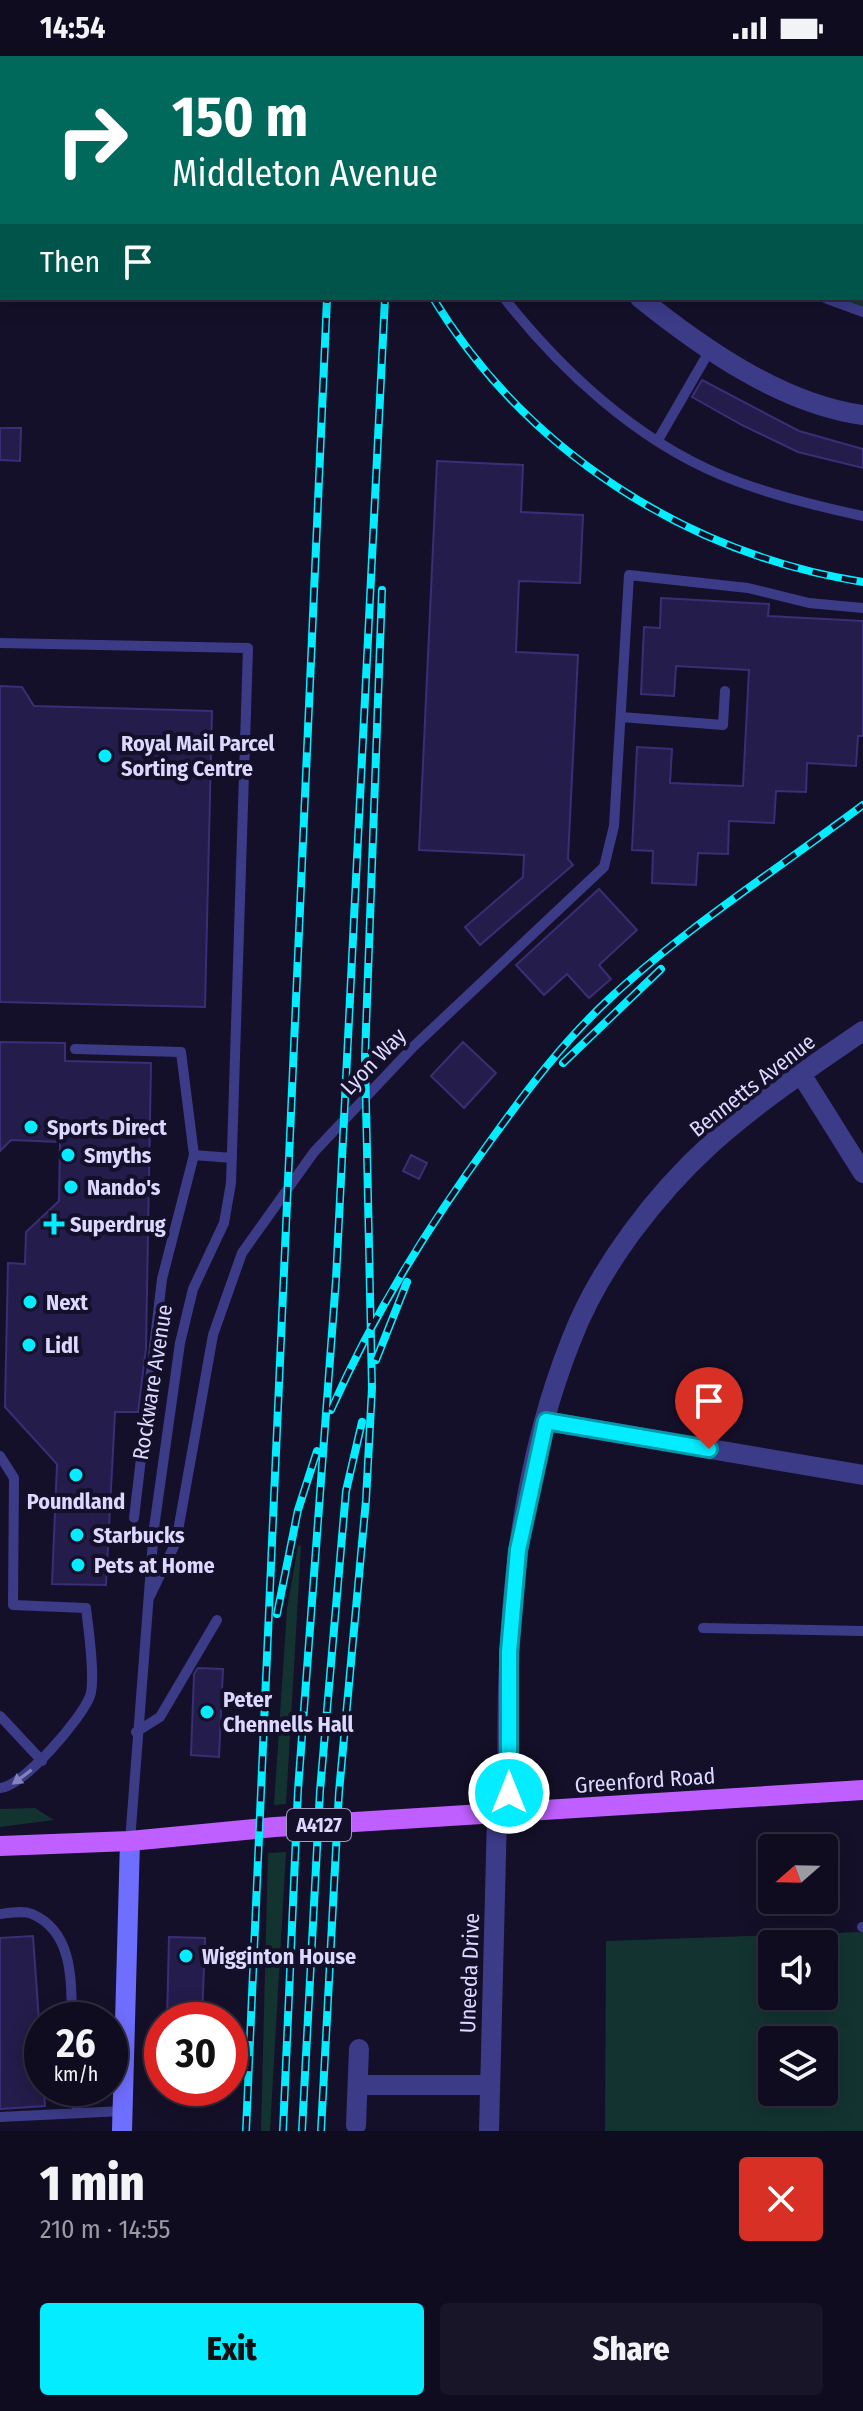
<!DOCTYPE html>
<html lang="en">
<head>
<meta charset="utf-8">
<style>
	:root { --surface:#0f0c1f; --page:#181528; --text:#f1f3f6; --muted:#9b9ba4; --line:#2f2c3d; --accent:#04ecff }
	body { margin:0; font-family:"Fira Sans Condensed",sans-serif; background:var(--page); color:var(--text); height:100vh; display:flex; flex-direction:column; font-size:30px; white-space:nowrap }
	* { box-sizing:border-box; margin:0 }
	p { font-size:26px; color:var(--muted) }
	.icon { flex:none; width:44px; height:44px; fill:none; stroke:currentColor; stroke-width:2; stroke-linecap:round; stroke-linejoin:round }
	.map { position:relative; height:2075px; overflow:hidden }
	.side { display:flex; flex-direction:column; background:var(--surface); flex:1 }
	.side>* { flex:none }
	.top-card { position:absolute; left:0px; top:0px; width:864px; height:244px; box-shadow:0 4px 20px #0003,0 0 0 2px var(--line); background:#00695c; color:#fff; overflow:hidden }
	.needle { width:52px; rotate:250deg }
	.tools { position:absolute; left:758px; top:1778px; display:grid; gap:16px }
	.tools a { display:grid; place-items:center; width:80px; height:80px; border-radius:8px; background:var(--surface); box-shadow:0 4px 20px #0003,0 0 0 2px var(--line); font-size:40px }
	.speed { position:absolute; left:24px; top:1946px; display:flex; gap:16px; font-size:40px; font-weight:700; text-align:center }
	.speed>* { display:grid; place-content:center; width:104px; height:104px; border-radius:50%; background:var(--surface); box-shadow:0 4px 20px #0003,0 0 0 2px var(--line); line-height:1 }
	.speed small { font-size:20px; font-weight:400 }
	.speed .limit { border:12px solid #d22; background:#fff; color:#111 }
	.pin { position:absolute; display:grid; place-items:center; width:68px; height:68px; color:#fff; margin:-82px -34px; border-radius:50% 50% 50% 0; rotate:-45deg; box-shadow:0 0 8px #0007 }
	.pin .icon { rotate:45deg }
	.me { position:absolute; width:88px; margin:-44px; rotate:0deg; stroke-linejoin:round; filter:drop-shadow(0 0 6px #0008) }
	.turn { display:flex; align-items:center; gap:28px; height:168px; padding:0 40px; font-size:36px }
	.turn .icon { width:104px; height:104px; stroke-width:2.5 }
	.turn b { display:block; font-size:56px; line-height:68px }
	.then { display:flex; align-items:center; height:76px; padding:0 40px; background:#0003; gap:16px; font-size:30px }
	.round { display:grid; place-items:center; flex:none; width:84px; height:84px; border-radius:8px; background:var(--page) }
	.summary { display:flex; align-items:center; justify-content:space-between; height:136px; padding:0 40px }
	h1 { font-size:48px; font-weight:800; line-height:60px }
	.action { display:flex; gap:16px; margin-top:auto; padding:16px 40px }
	.action a { flex:1; height:92px; border-radius:8px; background:var(--accent); color:#111; font-size:32px; font-weight:800; line-height:92px; text-align:center }
	.action a+a { background:var(--page); color:var(--text) }
	.status { display:flex; justify-content:space-between; align-items:center; height:56px; padding:0 40px; background:var(--surface); direction:ltr }
	.status svg { height:22px; fill:currentColor }
	.map>svg:first-child { display:block }
	.green { fill:#133331; fill-rule:evenodd }
	.building { fill:#241c4a; stroke:#3a2e76; stroke-width:2 }
	.lines { fill:none; stroke-linecap:round; stroke-linejoin:round }
	.lane { stroke:#3c3b88; stroke-width:10 }
	.street { stroke:#3c3b88; stroke-width:20 }
	.secondary { stroke:#6f6fff; stroke-width:20 }
	.primary { stroke:#bf5fff; stroke-width:20 }
	.rail-casing { stroke:#04ecff; stroke-width:8 }
	.rail { stroke:#141029; stroke-width:5; stroke-dasharray:15; stroke-linecap:butt }
	.oneway { fill:#8482be }
	.route-casing { stroke:#0399a6; stroke-width:20 }
	.route { stroke:#04ecff; stroke-width:14 }
	.poi-dot { fill:#04ecff; stroke:#141029; stroke-width:3 }
	.labels { text-anchor:middle; stroke-width:8; stroke-linejoin:round; paint-order:stroke }
	.shield { fill:#141029; stroke:#a09cbf; stroke-width:2 }
	.shield-label { font-size:20px; font-weight:bold; fill:#dcd8ff }
	.poi-label { font-size:22px; font-weight:bold; fill:#dcd8ff; stroke:#141029; text-anchor:start }
	.street-label { font-size:22px; fill:#dcd8ff; stroke:#141029 }
</style>
</head>
<body>
<div class="status"><b>14:54</b><svg viewBox="0 0 49 12"><path d="M0 12V9h3v3zM5 12V6h3v6zM10 12V3h3v9zM15 12V0h3v12zM26 1h20v11H26zM47 4h2v5h-2z"/></svg></div>
<div class="map">
<svg width="863" height="2075" viewBox="0 0 863 2075">
	<rect width="100%" height="100%" fill="#141029"/>
	<!-- green -->
	<path class="green" d="M603,0H863V253L834,242H862V2Z
		M298,1489L301,1490L286,1748L274,1749L287,1553Z
		M35,1752L54,1764L0,1771V1753Z
		M286,1796L270,2075H261L268,1797Z
		M863,1876V2075H605L606,1885ZM772,1888H824V1940H772ZM824,1984V2036H772V1984Z"/>
	<!-- building -->
	<path class="building" d="M702,324L799,375L863,393V412L798,396L742,369L692,341Z
		M0,372H21L20,405L0,404Z
		M437,405L523,409L521,456L583,459L580,527L519,525L516,596L578,599L568,803L573,809L480,889L465,871L523,821L524,799L419,794Z
		M661,542L769,548L768,560L863,565V680H858L856,710L807,707L806,736L776,735L774,767L729,765L728,798L698,797L696,829L652,827L653,795L632,794L637,691L672,693L670,727L743,730L749,614L676,610L674,640L641,638L644,571L660,572Z
		M0,630L22,631L34,650L212,655L205,951L0,946Z
		M599,833L637,874L599,909L611,923L589,942L567,918L544,939L516,909Z
		M0,986L65,987V1005L151,1007L146,1292L138,1356H115L106,1529L52,1528L57,1408L5,1351L8,1207L25,1208L26,1176L59,1145L60,1086L11,1084L0,1095Z
		M463,986L496,1017L464,1052L431,1020Z
		M411,1099L427,1107L419,1123L403,1115Z
		M198,1612L223,1613L219,1701L191,1699L194,1618Z
		M33,1880L45,2050L0,2053V1882Z
		M169,1881L205,1882L202,1964H167Z"/>
	<g class="lines">
		<!-- lane -->
		<path class="lane" d="M598,0V2
			M0,192H2
			M504,242C561,314 635,383 721,419C766,438 816,450 863,460
			M825,242L863,256
			M658,384L710,294
			M0,587L248,592L231,1127L224,1167L193,1233L180,1287L154,1472L130,1785
			M621,661L723,669L725,635
			M75,993L181,996L194,1099
			M0,1400L14,1422L13,1549L86,1552C88,1570 96,1624 90,1640C82,1662 24,1730 0,1732
			M134,1462L162,1223L194,1099L232,1102
			M150,1540L176,1486L213,1279L242,1197L314,1096L413,991L604,811L614,770L629,519L748,532L809,547L863,552
			M703,1572L863,1575
			M0,1660L42,1705
			M136,1676L160,1661L217,1564
			M0,1858C9,1857 23,1854 32,1858C74,1876 71,1926 72,1964
			M862,1871H863
			M76,2032L77,2057
			M0,2061L123,2055"/>
		<!-- street -->
		<path class="street" d="M498,0V2
			M640,242C702,292 782,348 863,359
			M801,1018L863,1117
			M546,1365L863,1419
			M509,1759C503,1600 512,1431 572,1282C600,1210 656,1138 712,1087C759,1045 812,1010 863,975
			M358,2029H490
			M356,2069L359,1993
			M489,2075L497,1760"/>
		<!-- secondary -->
		<path class="secondary" d="M122,2075L130,1785"/>
		<!-- primary -->
		<path class="primary" d="M0,1790L130,1785L275,1771L863,1734"/>
		<defs>
			<path id="rail" d="M353,0V2
				M386,0V2
				M336,2V0
				M433,242C526,395 687,498 863,526
				M563,1007L661,913
				M376,1304L407,1226
				M331,1354C374,1257 429,1169 491,1084C527,1034 563,986 608,944C685,872 778,813 863,749
				M277,1558L298,1454L317,1395
				M246,2075L327,242
				M283,2075L298,1734L336,1223L385,242
				M302,2075L320,1735L346,1435L362,1366
				M321,2075L339,1736L366,1444L372,1332L365,1000L382,534"/>
		</defs>
		<!-- rail casing -->
		<use href="#rail" class="rail-casing"/>
		<!-- rail -->
		<use href="#rail" class="rail"/>
	</g>
	<!-- one-way arrows -->
	<defs><path id="oneway-solid" d="M-6-.8H1V-3.2L6.5 0L1 3.2V.8H-6Z" transform="scale(2)"/></defs>
	<use class="oneway" href="#oneway-solid" transform="translate(22 1721) rotate(143)"/>
	<g class="lines">
		<defs>
			<path id="route" d="M509,1737V1596L518,1494L546,1365L709,1393"/>
		</defs>
		<!-- route casing -->
		<use href="#route" class="route-casing"/>
		<!-- route -->
		<use href="#route" class="route"/>
	</g>
	<!-- markers -->
	<g class="poi-dot">
		<circle cx="105" cy="700" r="8"/>
		<circle cx="31" cy="1071" r="8"/>
		<circle cx="68" cy="1099" r="8"/>
		<circle cx="71" cy="1131" r="8"/>
		<path d="M50 1156h8v8h8v8h-8v8h-8v-8h-8v-8h8z"/>
		<circle cx="30" cy="1246" r="8"/>
		<circle cx="29" cy="1289" r="8"/>
		<circle cx="76" cy="1419" r="8"/>
		<circle cx="77" cy="1479" r="8"/>
		<circle cx="78" cy="1509" r="8"/>
		<circle cx="207" cy="1656" r="8"/>
		<circle cx="186" cy="1900" r="8"/>
	</g>
	<g class="labels">
		<!-- shield labels -->
		<rect class="shield" x="287" y="1753" width="64" height="32" rx="6"/>
		<g class="shield-label">
			<text x="319" y="1776">A4127</text>
		</g>
		<!-- poi labels -->
		<g class="poi-label">
			<text x="121" y="695">Royal Mail Parcel<tspan x="121" dy="25">Sorting Centre</tspan></text>
			<text x="47" y="1079">Sports Direct</text>
			<text x="84" y="1107">Smyths</text>
			<text x="87" y="1139">Nando's</text>
			<text x="70" y="1176">Superdrug</text>
			<text x="46" y="1254">Next</text>
			<text x="45" y="1297">Lidl</text>
			<text x="76" y="1453" text-anchor="middle">Poundland</text>
			<text x="93" y="1487">Starbucks</text>
			<text x="94" y="1517">Pets at Home</text>
			<text x="223" y="1651">Peter<tspan x="223" dy="25">Chennells Hall</tspan></text>
			<text x="202" y="1908">Wigginton House</text>
		</g>
		<!-- street labels -->
		<g class="street-label">
			<text transform="translate(373 1005) rotate(-46)" y="8">Lyon Way</text>
			<text transform="translate(752 1029) rotate(-38)" y="8">Bennetts Avenue</text>
			<text transform="translate(152 1326) rotate(-81)" y="8">Rockware Avenue</text>
			<text transform="translate(645 1724) rotate(-4)" y="8">Greenford Road</text>
			<text transform="translate(469 1917) rotate(-88)" y="8">Uneeda Drive</text>
		</g>
	</g>
</svg>
<div class="tools">
<a><svg class="needle" viewBox="-14 -14 28 28"><path d="M0-13l5 13h-10z" fill="#e53935"/><path d="M0 13l5-13h-10z" fill="#9b9ba4"/></svg></a>
<a><svg class="icon" aria-label="sound" viewBox="0 0 24 24"><path d="M4 9h4l5-4v14l-5-4H4zM17 9q2 3 0 6"/></svg></a>
<a><svg class="icon" aria-label="layers" viewBox="0 0 24 24"><path d="M12 4l9 5-9 5-9-5zM3 14l9 5 9-5"/></svg></a>
</div>
<div class="speed"><div>26<small>km/h</small></div><div class="limit">30</div></div>
<div class="pin" style="left:709px;top:1393px;background:#d93025"><svg class="icon" aria-label="arrive" viewBox="0 0 24 24"><path d="M6 21V4h12l-3 4 3 4H6"/></svg></div>
<svg class="me" style="left:509px;top:1737px" viewBox="-20 -20 40 40"><circle r="17" fill="#04ecff" stroke="#fff" stroke-width="3"/><path d="M0-11L8 9 0 5-8 9z" fill="#fff"/></svg>
<div class="top-card">
<div class="turn"><svg class="icon" aria-label="right" viewBox="0 0 24 24"><path d="M7 20v-9h11M14 6l5 5-5 5"/></svg><div><b>150 m</b>Middleton Avenue</div></div>
<div class="then">Then<svg class="icon" aria-label="arrive" viewBox="0 0 24 24"><path d="M6 21V4h12l-3 4 3 4H6"/></svg></div>
</div>
</div>
<section class="side">
<div class="summary"><div><h1>1 min</h1><p>210 m · 14:55</p></div><a class="round" style="background:#d93025;color:#fff"><svg class="icon" aria-label="close" viewBox="0 0 24 24"><path d="M6 6l12 12M18 6L6 18"/></svg></a></div>
<div class="action"><a>Exit</a><a>Share</a></div>
</section>
</body>
</html>
